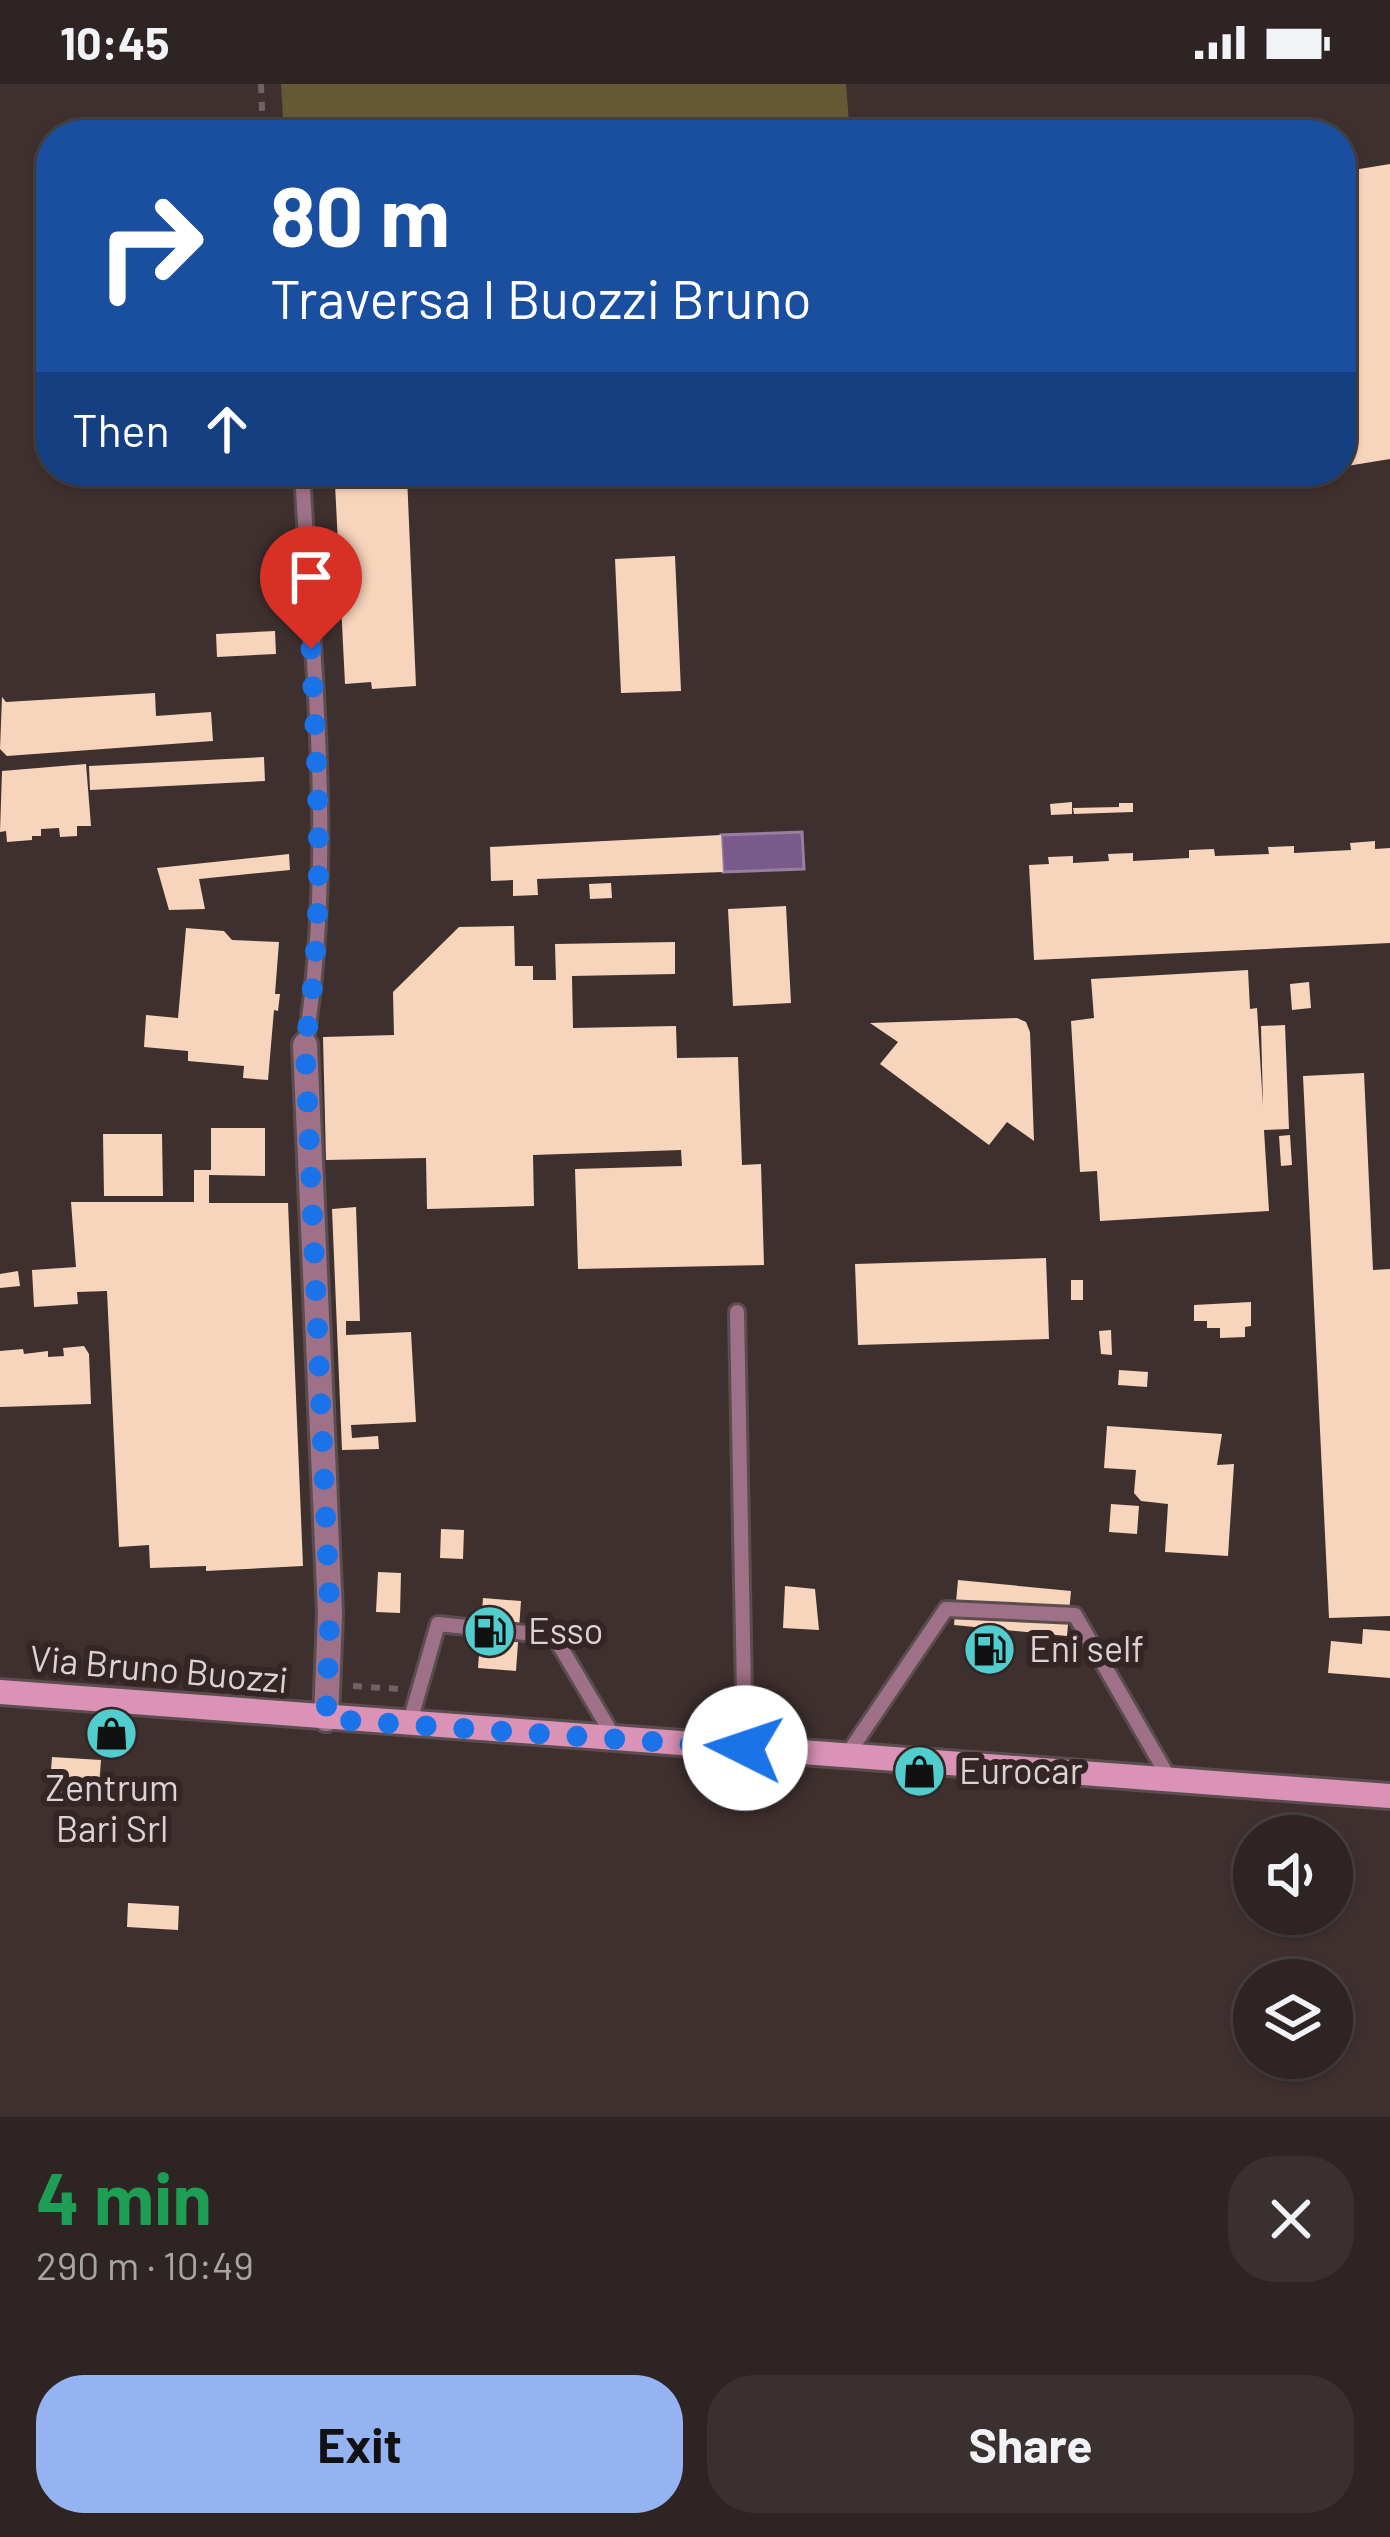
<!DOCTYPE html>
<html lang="en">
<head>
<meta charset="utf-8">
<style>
	:root { --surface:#2e2423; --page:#3a3030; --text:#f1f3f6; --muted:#a7a4a6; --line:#494141; --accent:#95b2f1 }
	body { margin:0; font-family:Barlow,sans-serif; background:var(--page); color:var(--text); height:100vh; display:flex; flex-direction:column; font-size:45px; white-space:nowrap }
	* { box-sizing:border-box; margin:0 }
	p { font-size:39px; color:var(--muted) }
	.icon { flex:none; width:66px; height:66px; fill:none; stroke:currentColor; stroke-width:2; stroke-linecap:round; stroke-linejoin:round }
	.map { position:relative; height:2033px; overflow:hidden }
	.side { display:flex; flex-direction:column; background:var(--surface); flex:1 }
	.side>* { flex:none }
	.hud { position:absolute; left:36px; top:36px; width:1320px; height:366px; border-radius:48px; box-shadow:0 3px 9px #0004,0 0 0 3px var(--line); background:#1a4fa0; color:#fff; overflow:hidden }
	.controls { position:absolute; left:1233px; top:1731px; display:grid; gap:24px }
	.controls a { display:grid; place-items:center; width:120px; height:120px; border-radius:50%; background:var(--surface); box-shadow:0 3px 9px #0004,0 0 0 3px var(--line); font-size:60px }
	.pin { position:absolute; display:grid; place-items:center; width:102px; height:102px; color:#fff; margin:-123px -51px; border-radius:50% 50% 50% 0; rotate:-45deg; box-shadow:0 0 12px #0007 }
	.pin .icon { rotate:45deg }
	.me { position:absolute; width:132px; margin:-66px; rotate:274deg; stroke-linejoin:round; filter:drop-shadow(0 0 9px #0008) }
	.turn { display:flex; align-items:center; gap:42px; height:252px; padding:0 36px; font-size:54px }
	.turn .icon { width:156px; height:156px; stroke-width:2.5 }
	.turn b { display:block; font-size:84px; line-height:102px }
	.then { display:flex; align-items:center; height:114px; padding:0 36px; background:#0003; gap:24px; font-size:45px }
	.round { display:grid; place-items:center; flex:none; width:126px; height:126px; border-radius:48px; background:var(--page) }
	.summary { display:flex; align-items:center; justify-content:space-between; height:204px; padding:0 36px }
	h1 { font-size:72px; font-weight:700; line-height:90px; color:#1e9e55 }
	.primary-button { display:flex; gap:24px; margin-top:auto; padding:24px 36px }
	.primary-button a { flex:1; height:138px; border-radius:48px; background:var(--accent); color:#111; font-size:48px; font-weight:700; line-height:138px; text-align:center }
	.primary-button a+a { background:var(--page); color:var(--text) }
	.status { display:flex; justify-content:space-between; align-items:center; height:84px; padding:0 60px; background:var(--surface); direction:ltr }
	.status svg { height:33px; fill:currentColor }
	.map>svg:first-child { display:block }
	.green { fill:#655935 }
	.water { fill:#7a598b; stroke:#987ea1; stroke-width:3 }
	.building { fill:#f7d4bc }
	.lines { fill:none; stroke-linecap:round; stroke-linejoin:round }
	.service-casing { stroke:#5b4d4d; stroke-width:20 }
	.minor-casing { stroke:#5b4d4d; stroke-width:30 }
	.secondary-casing { stroke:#5b4d4d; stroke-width:30 }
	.path { stroke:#706363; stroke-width:6; stroke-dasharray:9 9; stroke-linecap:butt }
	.service { stroke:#9f7188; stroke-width:14 }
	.minor { stroke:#9f7188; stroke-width:24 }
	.secondary { stroke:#db92b7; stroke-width:24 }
	.route { stroke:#1a73e8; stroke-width:21; stroke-dasharray:0 37.8 }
	.labels { text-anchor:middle; stroke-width:12; stroke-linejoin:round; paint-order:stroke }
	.poi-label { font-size:36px; fill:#ddd3d3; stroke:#342625; text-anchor:start }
	.street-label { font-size:36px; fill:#ddd3d3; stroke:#342625 }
</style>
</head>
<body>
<div class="status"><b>10:45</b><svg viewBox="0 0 49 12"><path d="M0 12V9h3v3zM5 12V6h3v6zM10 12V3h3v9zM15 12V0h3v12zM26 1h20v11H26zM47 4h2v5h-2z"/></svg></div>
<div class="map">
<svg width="1390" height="2033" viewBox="0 0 1390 2033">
	<rect width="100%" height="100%" fill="#3e302f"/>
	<!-- green -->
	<path class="green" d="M281,0H846L850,51H284Z"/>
	<!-- water -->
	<path class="water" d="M802,748L804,785L723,788L721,751Z"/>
	<!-- building -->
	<path class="building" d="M1390,80V375L1341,383V88Z
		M407,392L416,602L372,605L371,598L345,600L335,400Z
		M675,472L681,607L621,609L615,475Z
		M275,547L276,570L217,573L216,550Z
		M155,609L156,632L211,628L213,657L7,672L0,665L2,613L6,618Z
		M264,673L265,697L90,706L89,682Z
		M86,680L91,742H77V752L60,753L59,744L41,745V752H32V756L7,758L6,747L0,748L2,687Z
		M1072,718V730L1051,731L1050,720Z
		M1119,719H1133V728L1074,730L1073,724L1119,723Z
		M721,751L723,788L537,795L538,811L513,812V796L491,797L490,763Z
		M1375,757V765L1390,764V859L1034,876L1029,781L1049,780L1048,773L1073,772V779L1109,777L1108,770L1133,769V777L1189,774V766L1214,765L1215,772L1269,770L1268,763L1294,762V769L1351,766L1350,759Z
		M289,770L290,786L199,795L205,825L169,826L157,784Z
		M611,799L612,814L590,815L589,800Z
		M786,822L791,919L733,922L728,825Z
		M514,842L515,882H533V896H556L555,860L675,858V890L572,892L573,944L676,942L677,974L738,973L742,1081L761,1080L764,1181L578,1185L575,1085L682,1082L681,1066L533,1071L534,1122L427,1125L426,1074L326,1076L323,953L394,951L393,908L459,843Z
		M186,844L224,847L232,856L279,858L275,910H280L278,927L274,926L268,996L243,994L244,982L188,977V967L144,963L146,931L178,934Z
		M1248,886L1250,925L1257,924L1263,1022L1261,942L1285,941L1289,1045L1264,1046L1269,1127L1100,1137L1097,1087L1080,1088L1071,937L1094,934L1091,895Z
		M1309,898L1311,924L1292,926L1290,900Z
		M1017,934L1026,938L1030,948L1034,1057L1007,1038L989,1061L880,980L898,958L870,939Z
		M1364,989L1373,1186L1390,1185V1532L1329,1534L1303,992Z
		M211,1044H265V1092L209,1091V1119H288L303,1482L206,1487V1482L150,1484L149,1461L119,1463L107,1207L77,1208L78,1220L34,1223L32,1186L76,1183L71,1118H194V1086H211Z
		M103,1050H162L163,1112H104Z
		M1290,1051L1292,1081L1281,1082L1279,1052Z
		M356,1123L360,1237H346V1251L411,1248L416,1338L351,1341L352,1354L378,1352L379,1365L342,1366L332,1125Z
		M1046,1174L1049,1255L858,1261L855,1180Z
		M18,1187L20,1202L0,1204V1190Z
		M1071,1196H1083V1216H1071Z
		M1251,1218V1242L1245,1243V1253L1220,1254V1244H1207V1237H1194V1221Z
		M1111,1246L1112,1271L1101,1270L1099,1247Z
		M84,1262L89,1270L91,1320L0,1323V1267L23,1265L24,1270L48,1267V1273L64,1272L63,1264Z
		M1119,1286L1148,1288L1147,1303L1118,1301Z
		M1107,1342L1222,1350L1217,1381L1234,1380L1228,1472L1165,1468L1168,1420L1141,1417L1134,1409L1136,1386L1104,1384Z
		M1111,1420L1139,1422L1137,1450L1109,1448Z
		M441,1445L464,1446L463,1475L440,1474Z
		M378,1488L401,1489L400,1529L376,1528Z
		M958,1496L1071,1507L1067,1552L954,1541Z
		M785,1502L815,1505L819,1546L783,1544Z
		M483,1514L521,1517L516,1587L478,1584Z
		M1363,1545L1390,1547V1594L1328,1589L1331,1557L1362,1560Z
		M52,1673L101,1676L98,1716L49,1712Z
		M128,1819L179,1822L178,1846L127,1843Z"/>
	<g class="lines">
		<defs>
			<path id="service" d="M302,387C312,577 336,773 305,961
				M737,1228L745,1664
				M409,1641L438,1540L554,1552L615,1655
				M847,1671L946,1525L1075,1531L1169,1694"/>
			<path id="minor" d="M305,961L330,1529L326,1635"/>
			<path id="secondary" d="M0,1608L1390,1712"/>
		</defs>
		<!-- service casing -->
		<use href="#service" class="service-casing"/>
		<!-- minor casing -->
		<use href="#minor" class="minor-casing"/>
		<!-- secondary casing -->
		<use href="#secondary" class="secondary-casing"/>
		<!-- path -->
		<path class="path" d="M261,0L263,51
			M353,1602L399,1605"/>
		<!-- service -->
		<use href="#service" class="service"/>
		<!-- minor -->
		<use href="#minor" class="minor"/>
		<!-- secondary -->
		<use href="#secondary" class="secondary"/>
	</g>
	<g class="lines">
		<!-- route -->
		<path class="route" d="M311,565C318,697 326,830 305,961L330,1529L326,1635L745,1664"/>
	</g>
	<!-- icons -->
	<defs>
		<symbol id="fuel-disc" viewBox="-11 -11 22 22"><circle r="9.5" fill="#52cdce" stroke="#342625"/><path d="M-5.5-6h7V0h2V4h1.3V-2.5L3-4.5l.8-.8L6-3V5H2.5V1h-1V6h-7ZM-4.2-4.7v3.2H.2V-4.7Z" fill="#111"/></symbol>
		<symbol id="shop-disc" viewBox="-11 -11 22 22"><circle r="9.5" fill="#52cdce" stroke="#342625"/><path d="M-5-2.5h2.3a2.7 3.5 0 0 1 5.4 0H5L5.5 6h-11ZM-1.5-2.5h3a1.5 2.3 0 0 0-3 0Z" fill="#111"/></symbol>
	</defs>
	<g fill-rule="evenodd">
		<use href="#fuel-disc" x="460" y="1518" width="59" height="59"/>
		<use href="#fuel-disc" x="960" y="1536" width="59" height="59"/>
		<use href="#shop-disc" x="82" y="1620" width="59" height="59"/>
		<use href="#shop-disc" x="890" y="1658" width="59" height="59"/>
	</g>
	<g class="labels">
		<!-- poi labels -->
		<g class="poi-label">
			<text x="528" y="1560">Esso</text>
			<text x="1029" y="1578">Eni self</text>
			<text x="959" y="1700">Eurocar</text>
			<text x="112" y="1717" text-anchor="middle">Zentrum<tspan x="112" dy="41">Bari Srl</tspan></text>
		</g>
		<!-- street labels -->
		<g class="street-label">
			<text transform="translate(159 1585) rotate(5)" y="13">Via Bruno Buozzi</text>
		</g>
	</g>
</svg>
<div class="controls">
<a><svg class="icon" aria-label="sound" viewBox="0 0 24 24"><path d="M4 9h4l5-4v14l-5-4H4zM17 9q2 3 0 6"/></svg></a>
<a><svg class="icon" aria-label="layers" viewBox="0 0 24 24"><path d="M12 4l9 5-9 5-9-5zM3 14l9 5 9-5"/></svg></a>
</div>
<div class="pin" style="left:311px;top:565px;background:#d93025"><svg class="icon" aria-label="arrive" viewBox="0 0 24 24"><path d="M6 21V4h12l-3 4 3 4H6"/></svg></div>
<svg class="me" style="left:745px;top:1664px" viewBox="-20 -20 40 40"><circle r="19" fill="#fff"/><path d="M0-13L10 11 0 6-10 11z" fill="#1a73e8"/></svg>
<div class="hud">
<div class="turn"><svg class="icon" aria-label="right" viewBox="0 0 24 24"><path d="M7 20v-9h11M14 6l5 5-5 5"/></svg><div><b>80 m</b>Traversa I Buozzi Bruno</div></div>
<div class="then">Then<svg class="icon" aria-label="ahead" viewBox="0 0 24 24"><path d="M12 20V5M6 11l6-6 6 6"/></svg></div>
</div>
</div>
<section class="side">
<div class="summary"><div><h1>4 min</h1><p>290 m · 10:49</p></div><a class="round"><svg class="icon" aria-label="close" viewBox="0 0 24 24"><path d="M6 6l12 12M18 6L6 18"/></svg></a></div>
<div class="primary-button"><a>Exit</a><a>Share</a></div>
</section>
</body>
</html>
